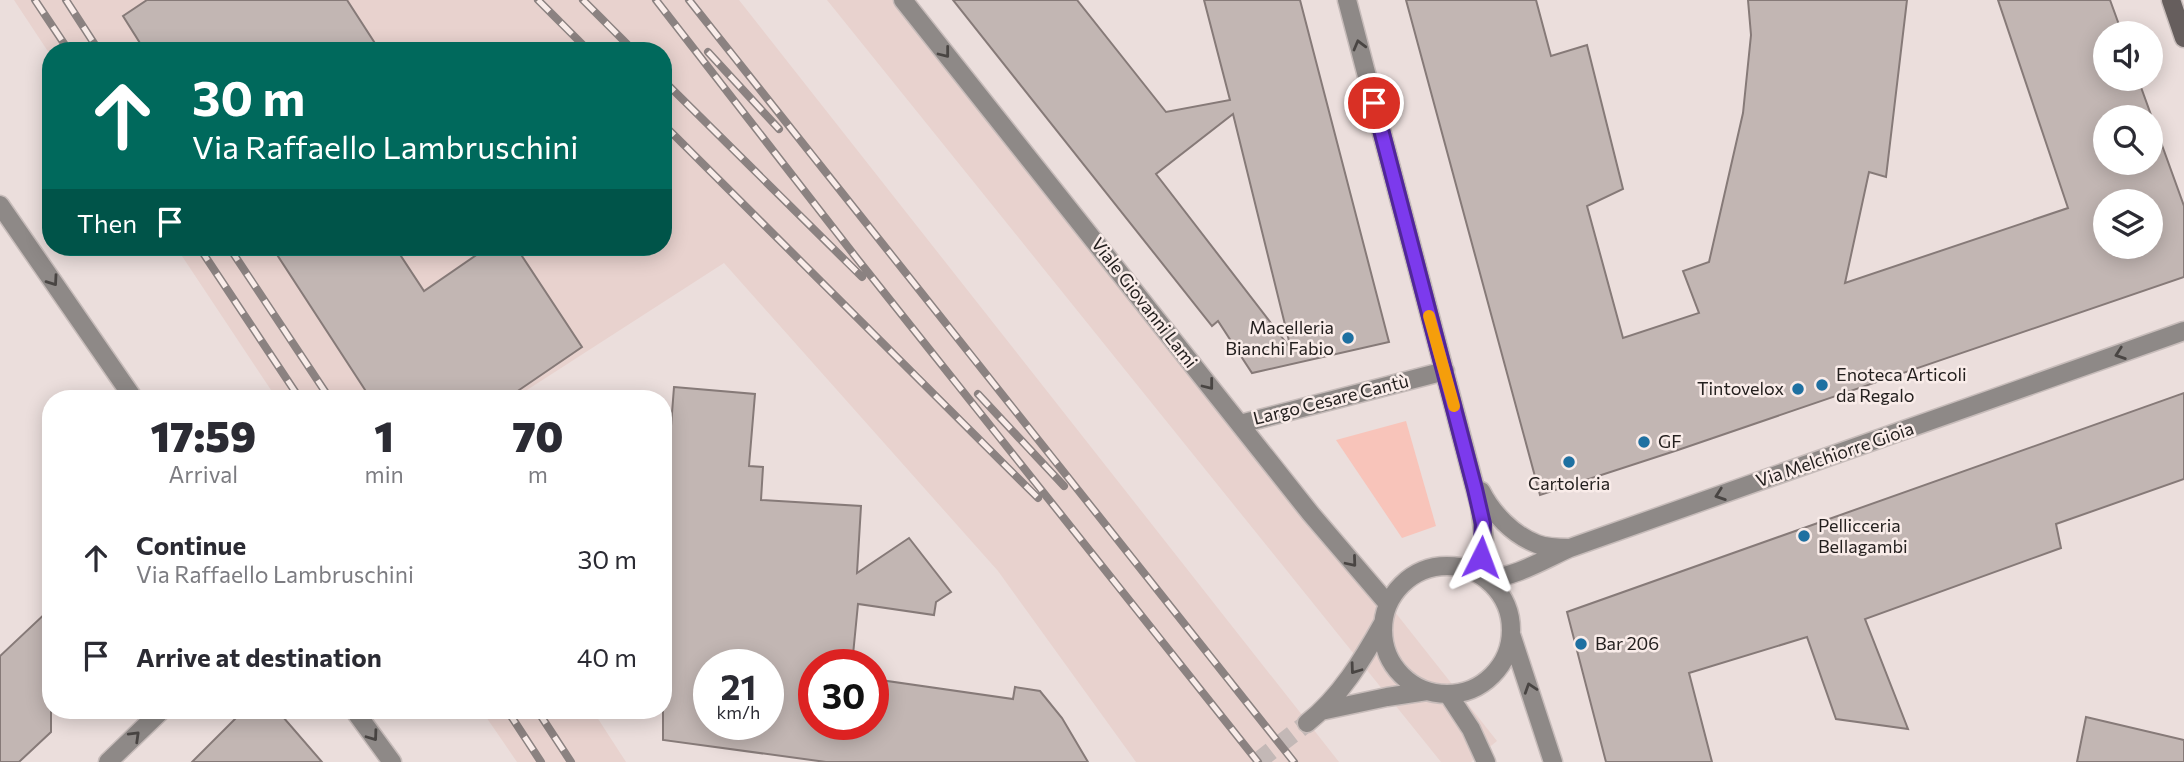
<!DOCTYPE html>
<html lang="en">
<head>
<meta charset="utf-8">
<style>
	:root { --surface:#fff; --page:#f7f7f7; --text:#2b2b33; --muted:#7c7c81 }
	body { margin:0; font-family:Commissioner,sans-serif; background:var(--page); color:var(--text); height:100vh; display:flex; flex-direction:column; font-size:26px; white-space:nowrap }
	* { box-sizing:border-box; margin:0 }
	p { font-size:23px; color:var(--muted) }
	.icon { flex:none; width:38px; height:38px; fill:none; stroke:currentColor; stroke-width:2; stroke-linecap:round; stroke-linejoin:round }
	.map { position:relative; flex:1; overflow:hidden }
	.panel { position:absolute; left:42px; top:390px; width:630px; height:329px; display:flex; flex-direction:column; background:var(--surface); border-radius:28px; box-shadow:0 4px 18px #0003 }
	.panel>* { flex:none }
	.banner { position:absolute; left:42px; top:42px; width:630px; height:214px; border-radius:28px; box-shadow:0 4px 18px #0003; background:#00695c; color:#fff; overflow:hidden }
	.tools { position:absolute; left:2093px; top:21px; display:grid; gap:14px }
	.tools a { display:grid; place-items:center; width:70px; height:70px; border-radius:50%; background:var(--surface); box-shadow:0 4px 18px #0003; font-size:35px }
	.speed { position:absolute; left:693px; top:649px; display:flex; gap:14px; font-size:35px; font-weight:700; text-align:center }
	.speed>* { display:grid; place-content:center; width:91px; height:91px; border-radius:50%; background:var(--surface); box-shadow:0 4px 18px #0003; line-height:1 }
	.speed small { font-size:18px; font-weight:400 }
	.speed .limit { border:10px solid #d22; background:#fff; color:#111 }
	.pin { position:absolute; display:grid; place-items:center; width:60px; height:60px; color:#fff; margin:-30px; border:4px solid #fff; border-radius:50%; box-shadow:0 2px 7px #0007 }
	.me { position:absolute; width:77px; margin:-38px; rotate:3deg; stroke-linejoin:round; filter:drop-shadow(0 0 5px #0008) }
	.turn { display:flex; align-items:center; gap:24px; height:147px; padding:0 35px; font-size:32px }
	.turn .icon { width:91px; height:91px; stroke-width:2.5 }
	.turn b { display:block; font-size:49px; line-height:60px }
	.then { display:flex; align-items:center; height:66px; padding:0 35px; background:#0003; gap:14px; font-size:26px }
	.eta { display:flex; justify-content:space-evenly; align-items:center; height:119px; text-align:center }
	.eta b { font-size:42px; font-weight:800; line-height:49px }
	ul { padding:0; list-style:none }
	li { display:flex; align-items:center; gap:21px; height:98px; padding:0 35px }
	li div { flex:1 }
	li b { display:block; font-size:26px }
	li em { font-style:normal }
	.map>svg:first-child { display:block }
	.built { fill:#e8d2ce }
	.green { fill:#f8c4ba }
	.building { fill:#c2b6b3; stroke:#867a78; stroke-width:2; fill-rule:evenodd }
	.lines { fill:none; stroke-linecap:round; stroke-linejoin:round }
	.street-tunnel { stroke:#c3b8b6; stroke-width:18; stroke-dasharray:18 9; stroke-linecap:butt }
	.street-casing { stroke:#c7bcba; stroke-width:21 }
	.secondary-casing { stroke:#c7bcba; stroke-width:21 }
	.street { stroke:#8e8987; stroke-width:18 }
	.secondary { stroke:#665e5d; stroke-width:18 }
	.rail-casing { stroke:#8b8281; stroke-width:8 }
	.rail { stroke:#f9ece9; stroke-width:5; stroke-dasharray:16; stroke-linecap:butt }
	.oneway { stroke:#494543 }
	.route-casing { stroke:#51269a; stroke-width:18 }
	.route { stroke:#7c3aed; stroke-width:12 }
	.slow { stroke:#f59e0b; stroke-width:12 }
	.poi-dot { fill:#1e70a1; stroke:#f9ece9; stroke-width:2.5 }
	.labels { text-anchor:middle; stroke-width:5; stroke-linejoin:round; paint-order:stroke }
	.street-label { font-size:18px; fill:#24201f; stroke:#f9ece9 }
	.poi-label { font-size:18px; fill:#24201f; stroke:#f9ece9; text-anchor:start }
</style>
</head>
<body>
<div class="map">
<svg width="2184" height="762" viewBox="0 0 2184 762">
	<rect width="100%" height="100%" fill="#ebdedc"/>
	<!-- built -->
	<path class="built" d="M14,0H739L1339,762H1136L998,571L724,263L513,399H277L176,247H663V51H51V56Z
		M827,0H911L1497,741L1471,762H1441Z
		M482,711H593L626,762H517Z"/>
	<!-- green -->
	<path class="green" d="M1406,421L1436,526L1402,538L1336,440Z"/>
	<!-- building -->
	<path class="building" d="M147,0H347L380,51H145L123,16Z
		M953,0H1077L1166,112L1230,100L1204,0H1300L1389,342L1252,373L1218,321L1212,326ZM1233,114L1291,349L1156,174Z
		M1406,0H1536L1551,56L1587,45L1623,189L1587,206L1623,338L1699,313L1683,271L1709,262L1743,113L1751,35L1748,0H1907L1886,177L1869,172L1845,283L2068,208L1998,0H2110L2122,33H2105V79H2138L2184,206V277L1678,450L1540,495ZM2105,117H2151V163H2105ZM2105,201H2151V247H2105Z
		M272,247H395L424,291L488,247H516L582,347L506,399H371Z
		M674,387L755,394L749,466L763,467L761,500L861,506L857,573L909,538L951,592L936,602L934,615L858,604L852,665H814V724H873V679L1013,699L1015,687L1040,691L1062,718L1088,762H826L663,740V491H666ZM709,665H768V724H709Z
		M2184,393V479L2056,524L2061,548L1865,619L1908,729L1836,719L1807,637L1689,673L1712,762H1606L1567,612Z
		M51,608V732L19,762H0V656Z
		M244,710H277L322,762H192Z
		M2086,717L2184,740V762H2077Z"/>
	<g class="lines">
		<!-- street-tunnel -->
		<path class="street-tunnel" d="M1257,762L1307,723"/>
		<defs>
			<path id="street" d="M903,0L1311,514L1388,604
				M1347,0L1480,507L1484,539L1479,574
				M0,205L134,399
				M1240,424L1445,371
				M1481,491C1492,513 1513,535 1537,544C1547,548 1559,548 1570,548
				M1383 630a64 64 0 1 1 128 0a64 64 0 1 1-128 0Z
				M1486,579C1516,577 1543,560 1570,548L2184,331
				M1511,634L1553,762
				M1448,694L1471,729L1486,762
				M354,710L392,762
				M1321,711L1387,697L1427,691
				M1307,723C1340,697 1363,659 1383,623
				M108,762L162,710"/>
			<path id="secondary" d="M2171,0L2184,38"/>
		</defs>
		<!-- street casing -->
		<use href="#street" class="street-casing"/>
		<!-- secondary casing -->
		<use href="#secondary" class="secondary-casing"/>
		<!-- street -->
		<use href="#street" class="street"/>
		<!-- secondary -->
		<use href="#secondary" class="secondary"/>
		<defs>
			<path id="rail" d="M35,0L69,51
				M66,0L99,51
				M538,0L589,51
				M583,0L634,51
				M656,0L855,256L1258,762
				M689,0L1294,762
				M708,52L779,129
				M663,80L862,277
				M663,124L1038,498
				M199,247L300,399
				M229,247L330,399
				M978,394L1064,486
				M507,710L541,762
				M537,710L571,762"/>
		</defs>
		<!-- rail casing -->
		<use href="#rail" class="rail-casing"/>
		<!-- rail -->
		<use href="#rail" class="rail"/>
	</g>
	<!-- one-way arrows -->
	<defs><path id="oneway-chevron" d="M-2-3.5L2.5 0L-2 3.5" fill="none" stroke-width="1.6" stroke-linecap="round" stroke-linejoin="round" transform="scale(1.75)"/></defs>
	<g class="oneway">
		<use href="#oneway-chevron" transform="translate(1359 45) rotate(-105)"/>
		<use href="#oneway-chevron" transform="translate(945 53) rotate(52)"/>
		<use href="#oneway-chevron" transform="translate(53 281) rotate(55)"/>
		<use href="#oneway-chevron" transform="translate(2120 354) rotate(161)"/>
		<use href="#oneway-chevron" transform="translate(1209 385) rotate(52)"/>
		<use href="#oneway-chevron" transform="translate(1720 495) rotate(161)"/>
		<use href="#oneway-chevron" transform="translate(1352 562) rotate(50)"/>
		<use href="#oneway-chevron" transform="translate(1355 669) rotate(126)"/>
		<use href="#oneway-chevron" transform="translate(1530 688) rotate(-108)"/>
		<use href="#oneway-chevron" transform="translate(135 736) rotate(-44)"/>
		<use href="#oneway-chevron" transform="translate(373 736) rotate(54)"/>
	</g>
	<g class="lines">
		<defs>
			<path id="route" d="M1374,103L1475,489L1483,524L1481,557"/>
		</defs>
		<!-- route casing -->
		<use href="#route" class="route-casing"/>
		<!-- route -->
		<use href="#route" class="route"/>
		<!-- slow -->
		<path class="slow" d="M1429,316L1454,406"/>
	</g>
	<!-- markers -->
	<g class="poi-dot">
		<circle cx="1348" cy="338" r="7"/>
		<circle cx="1822" cy="385" r="7"/>
		<circle cx="1798" cy="389" r="7"/>
		<circle cx="1644" cy="442" r="7"/>
		<circle cx="1569" cy="462" r="7"/>
		<circle cx="1804" cy="536" r="7"/>
		<circle cx="1581" cy="644" r="7"/>
	</g>
	<g class="labels">
		<!-- street labels -->
		<g class="street-label">
			<text transform="translate(1144 303) rotate(52)" y="6">Viale Giovanni Lami</text>
			<text transform="translate(1331 400) rotate(-14)" y="6">Largo Cesare Cantù</text>
			<text transform="translate(1835 455) rotate(-19)" y="6">Via Melchiorre Gioia</text>
		</g>
		<!-- poi labels -->
		<g class="poi-label">
			<text x="1334" y="334" text-anchor="end">Macelleria<tspan x="1334" dy="21">Bianchi Fabio</tspan></text>
			<text x="1836" y="381">Enoteca Articoli<tspan x="1836" dy="21">da Regalo</tspan></text>
			<text x="1784" y="395" text-anchor="end">Tintovelox</text>
			<text x="1658" y="448">GF</text>
			<text x="1569" y="490" text-anchor="middle">Cartoleria</text>
			<text x="1818" y="532">Pellicceria<tspan x="1818" dy="21">Bellagambi</tspan></text>
			<text x="1595" y="650">Bar 206</text>
		</g>
	</g>
</svg>
<div class="tools">
<a><svg class="icon" aria-label="sound" viewBox="0 0 24 24"><path d="M4 9h4l5-4v14l-5-4H4zM17 9q2 3 0 6"/></svg></a>
<a><svg class="icon" aria-label="search" viewBox="0 0 24 24"><circle cx="10" cy="10" r="6"/><path d="M15 15l6 6"/></svg></a>
<a><svg class="icon" aria-label="layers" viewBox="0 0 24 24"><path d="M12 4l9 5-9 5-9-5zM3 14l9 5 9-5"/></svg></a>
</div>
<div class="speed"><div>21<small>km/h</small></div><div class="limit">30</div></div>
<div class="pin" style="left:1374px;top:103px;background:#d93025"><svg class="icon" aria-label="arrive" viewBox="0 0 24 24"><path d="M6 21V4h12l-3 4 3 4H6"/></svg></div>
<svg class="me" style="left:1481px;top:557px" viewBox="-20 -20 40 40"><path d="M0-17L14 15 0 8-14 15z" fill="#7c3aed" stroke="#fff" stroke-width="4"/></svg>
<div class="banner">
<div class="turn"><svg class="icon" aria-label="ahead" viewBox="0 0 24 24"><path d="M12 20V5M6 11l6-6 6 6"/></svg><div><b>30 m</b>Via Raffaello Lambruschini</div></div>
<div class="then">Then<svg class="icon" aria-label="arrive" viewBox="0 0 24 24"><path d="M6 21V4h12l-3 4 3 4H6"/></svg></div>
</div>
<section class="panel">
<div class="eta">
<div><b>17:59</b><p>Arrival</p></div>
<div><b>1</b><p>min</p></div>
<div><b>70</b><p>m</p></div>
</div>
<ul>
<li><svg class="icon" aria-label="ahead" viewBox="0 0 24 24"><path d="M12 20V5M6 11l6-6 6 6"/></svg><div><b>Continue</b><p>Via Raffaello Lambruschini</p></div><em>30 m</em></li>
<li><svg class="icon" aria-label="arrive" viewBox="0 0 24 24"><path d="M6 21V4h12l-3 4 3 4H6"/></svg><div><b>Arrive at destination</b></div><em>40 m</em></li>
</ul>
</section>
</div>
</body>
</html>
